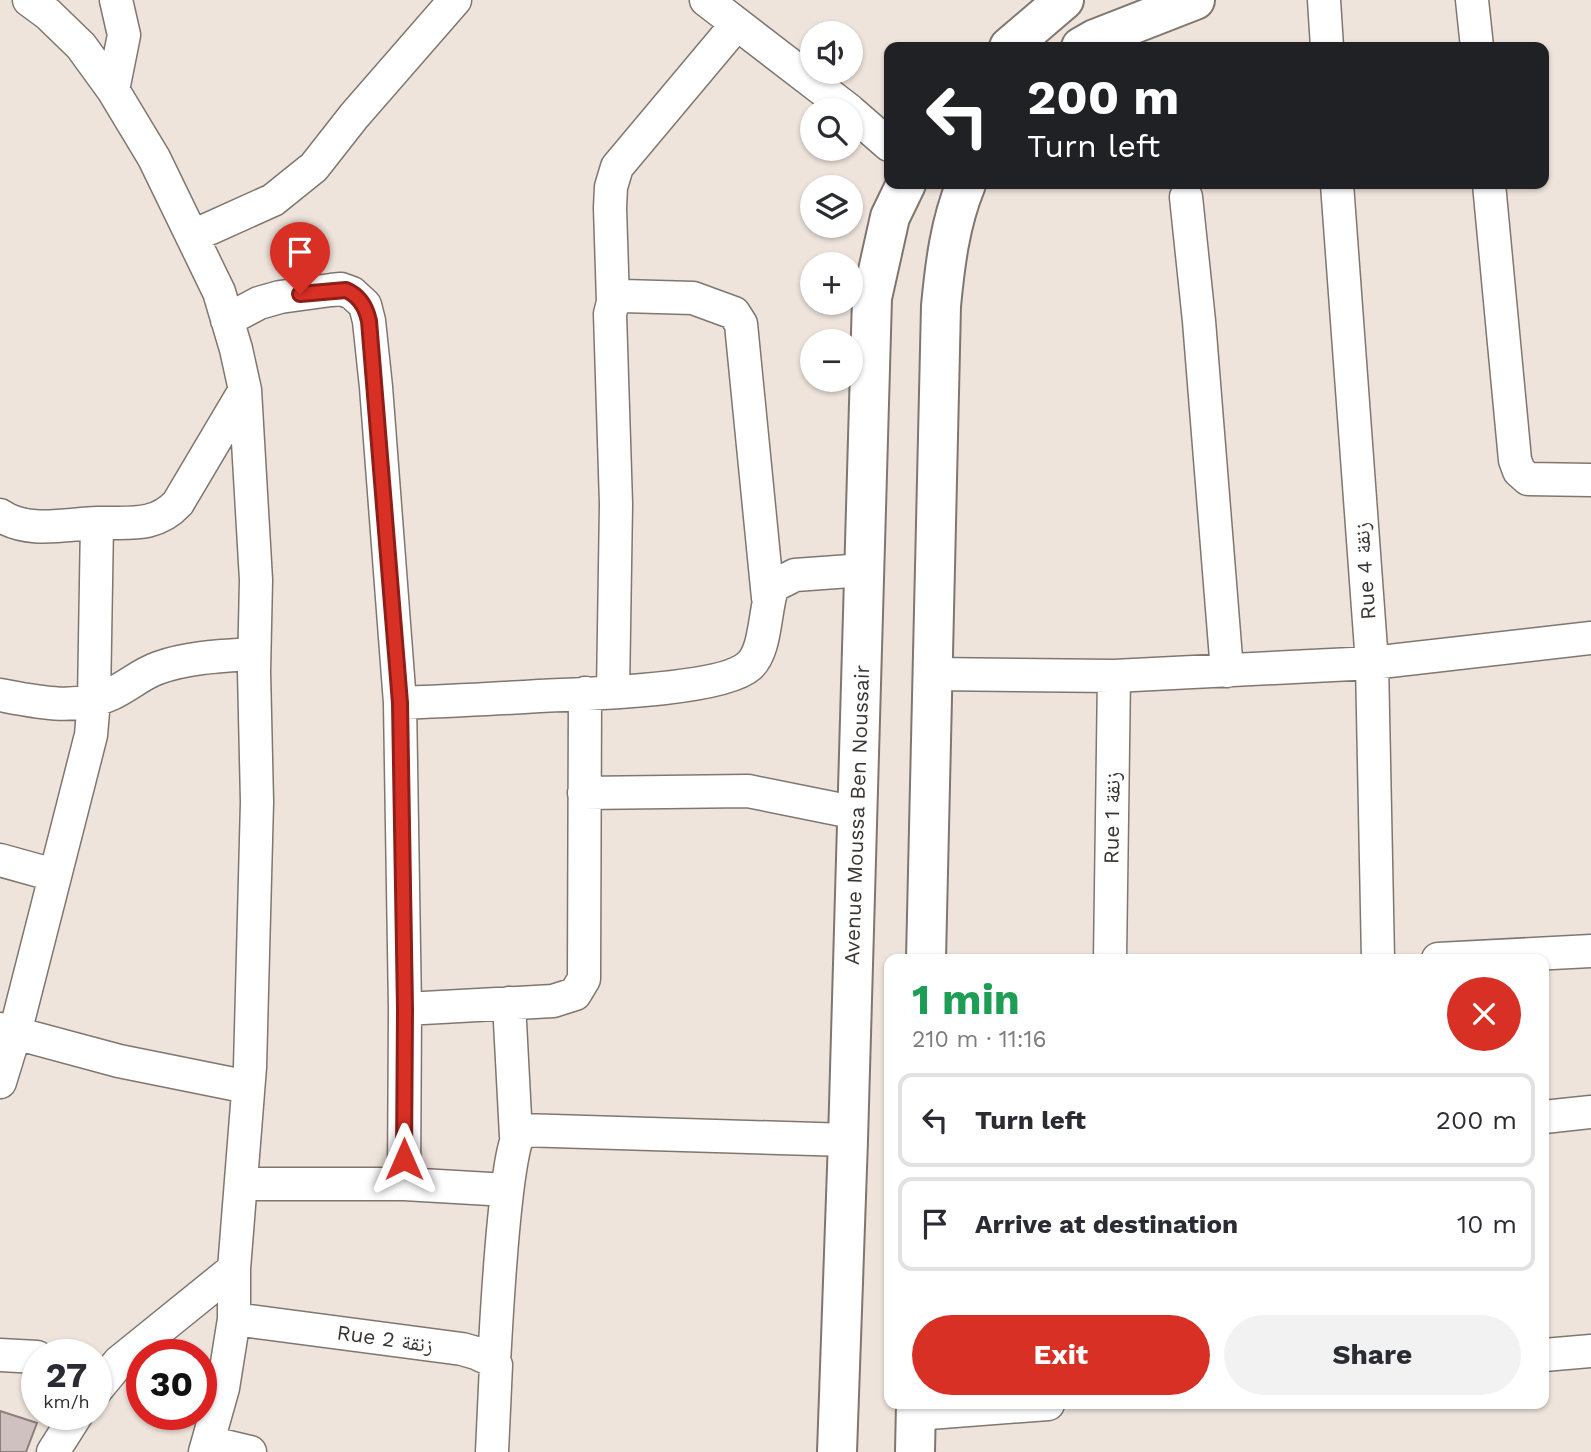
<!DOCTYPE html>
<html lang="en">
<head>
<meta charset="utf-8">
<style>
	:root { --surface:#fff; --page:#f2f2f3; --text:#2b2b33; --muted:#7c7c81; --line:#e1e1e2; --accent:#d93025 }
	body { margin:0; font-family:"Work Sans","Noto Naskh Arabic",sans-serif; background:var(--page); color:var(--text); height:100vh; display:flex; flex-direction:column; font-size:26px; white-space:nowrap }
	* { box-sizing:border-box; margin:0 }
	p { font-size:23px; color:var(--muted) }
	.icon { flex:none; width:38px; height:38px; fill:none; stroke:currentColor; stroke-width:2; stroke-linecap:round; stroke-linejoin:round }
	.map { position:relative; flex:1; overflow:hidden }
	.side { position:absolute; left:884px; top:954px; width:665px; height:455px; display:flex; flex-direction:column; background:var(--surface); border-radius:14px; box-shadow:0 2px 5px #0004 }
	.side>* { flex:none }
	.banner { position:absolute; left:884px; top:42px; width:665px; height:147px; border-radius:14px; box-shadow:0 2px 5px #0004; background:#202124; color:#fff; overflow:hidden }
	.controls { position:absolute; left:800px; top:21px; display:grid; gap:14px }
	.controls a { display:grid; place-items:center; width:63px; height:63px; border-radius:50%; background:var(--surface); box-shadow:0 2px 5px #0004; font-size:35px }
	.speed { position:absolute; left:21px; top:1339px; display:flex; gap:14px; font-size:35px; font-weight:700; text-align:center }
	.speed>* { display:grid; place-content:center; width:91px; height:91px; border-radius:50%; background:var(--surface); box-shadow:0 2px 5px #0004; line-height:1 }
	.speed small { font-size:18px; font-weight:400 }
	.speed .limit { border:10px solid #d22; background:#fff; color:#111 }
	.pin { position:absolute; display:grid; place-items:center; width:60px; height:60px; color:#fff; margin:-72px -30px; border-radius:50% 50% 50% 0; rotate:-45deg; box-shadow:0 0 7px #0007 }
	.pin .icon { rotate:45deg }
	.me { position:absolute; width:77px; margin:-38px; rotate:0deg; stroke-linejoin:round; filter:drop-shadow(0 0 5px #0008) }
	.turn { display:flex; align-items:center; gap:24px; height:147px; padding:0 28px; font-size:32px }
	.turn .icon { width:91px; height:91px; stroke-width:2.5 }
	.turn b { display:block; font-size:49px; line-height:60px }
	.round { display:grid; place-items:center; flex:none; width:74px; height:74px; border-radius:37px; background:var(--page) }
	.headline { display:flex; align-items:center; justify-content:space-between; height:119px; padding:0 28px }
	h1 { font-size:42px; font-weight:700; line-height:52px; color:#1e9e55 }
	.button { display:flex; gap:14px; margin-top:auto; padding:14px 28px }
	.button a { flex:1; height:80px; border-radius:42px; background:var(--accent); color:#fff; font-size:28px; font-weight:700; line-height:80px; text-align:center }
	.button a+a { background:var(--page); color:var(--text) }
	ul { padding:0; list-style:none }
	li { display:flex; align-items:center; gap:21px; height:94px; margin:0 14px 10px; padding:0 14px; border:4px solid var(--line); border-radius:14px }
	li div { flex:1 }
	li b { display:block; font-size:26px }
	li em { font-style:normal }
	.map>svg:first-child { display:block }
	.building { fill:#cfc1bf; stroke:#8b7f7d; stroke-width:2 }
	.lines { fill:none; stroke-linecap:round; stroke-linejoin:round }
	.street-casing { stroke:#7f766f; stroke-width:35 }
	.secondary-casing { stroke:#7f766f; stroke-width:42 }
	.street { stroke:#fff; stroke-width:32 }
	.secondary { stroke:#fff; stroke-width:38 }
	.route-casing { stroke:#8d1f18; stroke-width:18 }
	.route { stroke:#d93025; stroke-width:12 }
	.labels { text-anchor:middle; stroke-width:5; stroke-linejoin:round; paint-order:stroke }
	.street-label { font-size:21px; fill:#393532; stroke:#fff }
</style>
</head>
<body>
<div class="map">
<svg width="1591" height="1452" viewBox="0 0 1591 1452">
	<rect width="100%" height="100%" fill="#eee4dc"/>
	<!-- building -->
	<path class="building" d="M0,1411L37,1423L26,1452H0Z"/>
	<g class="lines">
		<defs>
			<path id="street" d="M29,0L48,14L81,46L113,90L154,158L219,292L236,349L245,390L256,580L254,671L257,802L250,1067L234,1269V1319L223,1388L205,1452
				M706,0L849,110
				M1324,0L1327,47
				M1472,0L1477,47
				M113,90L124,35L116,0
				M850,111L889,145
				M1337,184L1372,663L1378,959
				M1489,184L1515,460L1519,471L1528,479L1591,480
				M1186,197L1199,321L1227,671
				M193,236L273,200L314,167L354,116L455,0
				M613,302L623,296L693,298L734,313L741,324L768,598
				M227,320L259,303L280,297L331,290L341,289L352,293L365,305L369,321L376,387L400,703C447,701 493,699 539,696C580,694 721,691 749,666C767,650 764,609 773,586L795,575L864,570
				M0,515C27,534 66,524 97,523
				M933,674L1114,676L1372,663L1591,638
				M613,692L616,504L610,314L613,302L610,208L611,187L617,167L736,25
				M0,695C37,702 76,711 111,694C128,686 141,674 158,668C189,657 222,656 254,654
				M400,703L405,1009L404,1184
				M584,793L748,791L857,813
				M0,860L54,875
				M1110,959L1114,676
				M1438,959L1591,951
				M509,1003L516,1136
				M405,1009L553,1001L575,994L584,979L585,693
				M0,1029L119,1061L248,1087
				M0,1082L15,1033L91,735L94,700L97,523C129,522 155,528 178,503L245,390
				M1544,1117L1591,1112
				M241,1184H404L507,1190
				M234,1319L462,1349L476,1353L491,1360L496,1365L492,1452
				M0,1355L37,1357
				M1544,1355L1591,1351
				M494,1363C496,1327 505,1147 521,1130L848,1140
				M96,1390L119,1362L234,1269
				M916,1414L1048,1404
				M208,1442L250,1452
				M53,1452L77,1414"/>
			<path id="secondary" d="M1009,47L1064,0
				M1081,47L1095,39L1195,0
				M926,959L941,306C945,264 950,223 966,184
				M837,1452L848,1140L872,298L890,217L906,184
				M915,1452L916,1404"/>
		</defs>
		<!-- street casing -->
		<use href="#street" class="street-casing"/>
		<!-- secondary casing -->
		<use href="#secondary" class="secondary-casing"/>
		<!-- street -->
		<use href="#street" class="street"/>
		<!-- secondary -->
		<use href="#secondary" class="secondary"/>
	</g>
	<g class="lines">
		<defs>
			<path id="route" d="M300,294L346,290C360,296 366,307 369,321L400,703L405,1009L404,1159"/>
		</defs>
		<!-- route casing -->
		<use href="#route" class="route-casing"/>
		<!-- route -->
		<use href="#route" class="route"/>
	</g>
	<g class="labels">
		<!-- street labels -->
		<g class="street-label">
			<text transform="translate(1365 571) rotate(-94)" y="7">Rue 4 زنقة</text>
			<text transform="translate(857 815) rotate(-88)" y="7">Avenue Moussa Ben Noussair</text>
			<text transform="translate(1112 818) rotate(-89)" y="7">Rue 1 زنقة</text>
			<text transform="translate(385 1339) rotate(8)" y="7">Rue 2 زنقة</text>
		</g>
	</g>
</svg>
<div class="controls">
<a><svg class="icon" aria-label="sound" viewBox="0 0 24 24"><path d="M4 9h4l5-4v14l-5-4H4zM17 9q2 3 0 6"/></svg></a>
<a><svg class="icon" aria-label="search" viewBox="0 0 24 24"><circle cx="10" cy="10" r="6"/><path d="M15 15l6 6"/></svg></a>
<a><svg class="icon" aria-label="layers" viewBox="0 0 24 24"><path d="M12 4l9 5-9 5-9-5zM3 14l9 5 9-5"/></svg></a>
<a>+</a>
<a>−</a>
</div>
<div class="speed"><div>27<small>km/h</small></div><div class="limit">30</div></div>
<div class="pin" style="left:300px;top:294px;background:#d93025"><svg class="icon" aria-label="arrive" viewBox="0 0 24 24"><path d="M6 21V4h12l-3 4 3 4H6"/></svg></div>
<svg class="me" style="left:404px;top:1159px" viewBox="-20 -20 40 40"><path d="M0-17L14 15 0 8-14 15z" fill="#d93025" stroke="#fff" stroke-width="4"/></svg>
<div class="banner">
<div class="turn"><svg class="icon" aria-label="left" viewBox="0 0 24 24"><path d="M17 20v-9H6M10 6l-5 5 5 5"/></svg><div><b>200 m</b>Turn left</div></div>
</div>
<section class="side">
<div class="headline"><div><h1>1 min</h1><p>210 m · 11:16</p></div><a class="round" style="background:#d93025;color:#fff"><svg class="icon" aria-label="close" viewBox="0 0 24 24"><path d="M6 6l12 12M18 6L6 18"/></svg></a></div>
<ul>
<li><svg class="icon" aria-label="left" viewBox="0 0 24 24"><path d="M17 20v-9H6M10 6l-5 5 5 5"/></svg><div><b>Turn left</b></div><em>200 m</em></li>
<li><svg class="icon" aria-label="arrive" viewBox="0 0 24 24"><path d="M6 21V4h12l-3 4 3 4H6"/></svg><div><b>Arrive at destination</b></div><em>10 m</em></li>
</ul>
<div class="button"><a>Exit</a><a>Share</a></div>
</section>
</div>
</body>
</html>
